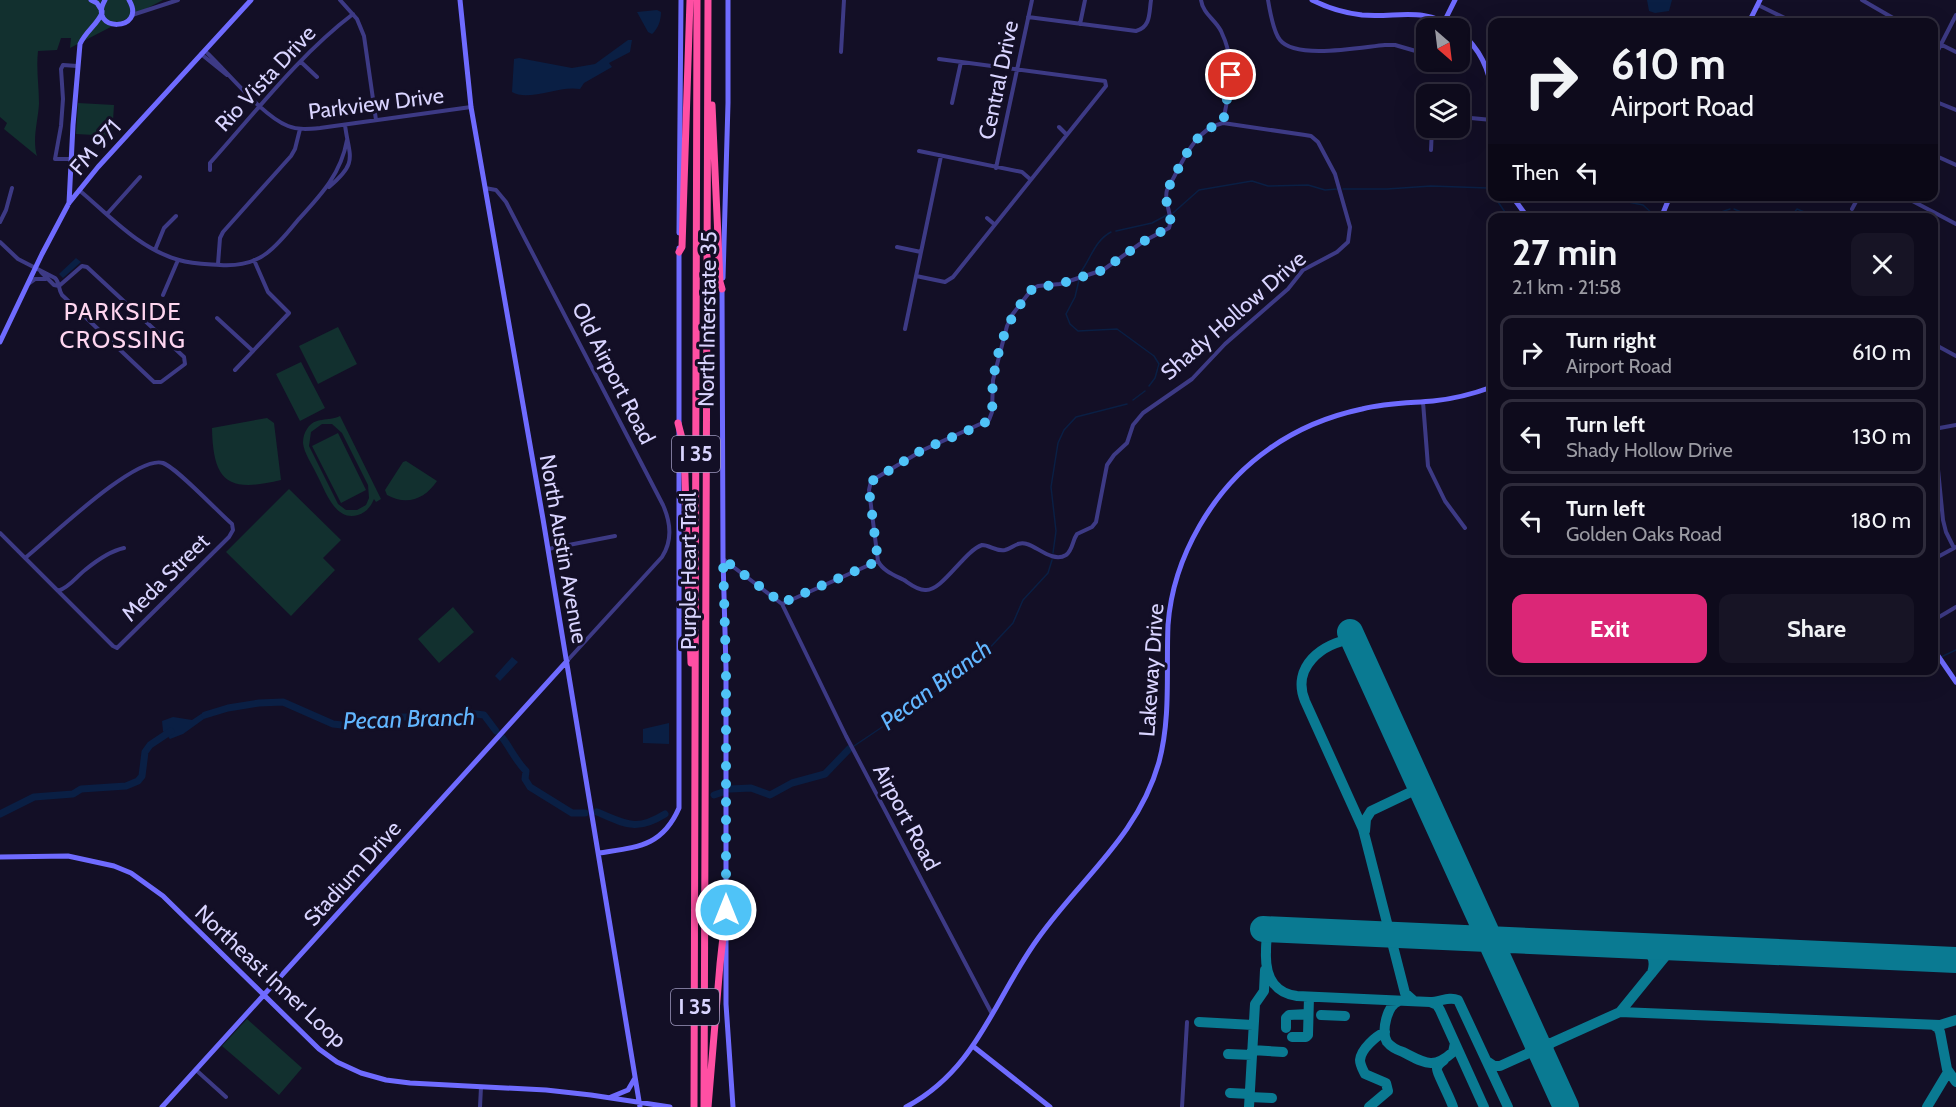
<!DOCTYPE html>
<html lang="en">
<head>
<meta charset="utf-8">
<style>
	:root { --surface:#0e0b1c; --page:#171425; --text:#f1f3f6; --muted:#9b9ba3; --line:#2e2b3b; --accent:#db2777 }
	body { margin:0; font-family:Cabin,sans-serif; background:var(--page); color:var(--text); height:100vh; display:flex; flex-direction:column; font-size:22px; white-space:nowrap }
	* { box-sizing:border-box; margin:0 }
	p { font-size:20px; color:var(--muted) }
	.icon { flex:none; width:33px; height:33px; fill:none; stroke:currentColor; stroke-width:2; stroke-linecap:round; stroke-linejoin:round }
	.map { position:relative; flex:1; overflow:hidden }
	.side { position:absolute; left:1488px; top:213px; width:450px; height:462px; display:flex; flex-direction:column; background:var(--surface); border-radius:12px; box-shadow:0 6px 24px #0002,0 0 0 2px var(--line) }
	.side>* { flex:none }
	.banner { position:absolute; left:1488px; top:18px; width:450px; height:183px; border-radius:12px; box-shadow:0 6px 24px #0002,0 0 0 2px var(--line); background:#0e0b1c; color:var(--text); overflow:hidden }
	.needle { width:39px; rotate:152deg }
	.tools { position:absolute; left:1416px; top:18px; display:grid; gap:12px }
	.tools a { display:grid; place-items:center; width:54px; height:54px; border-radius:12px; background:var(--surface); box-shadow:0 6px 24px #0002,0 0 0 2px var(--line); font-size:30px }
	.pin { position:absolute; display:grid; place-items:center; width:51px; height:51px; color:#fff; margin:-26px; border:3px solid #fff; border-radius:50%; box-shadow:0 2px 6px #0007 }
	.me { position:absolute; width:66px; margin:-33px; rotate:0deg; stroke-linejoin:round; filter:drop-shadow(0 0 4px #0008) }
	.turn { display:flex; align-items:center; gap:21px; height:126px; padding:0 24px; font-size:27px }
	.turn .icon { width:78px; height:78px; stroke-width:2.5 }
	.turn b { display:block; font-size:42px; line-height:51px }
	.then { display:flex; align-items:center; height:57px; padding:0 24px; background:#0003; gap:12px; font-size:22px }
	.round { display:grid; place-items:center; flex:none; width:63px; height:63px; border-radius:12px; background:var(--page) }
	.head { display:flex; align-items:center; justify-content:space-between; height:102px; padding:0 24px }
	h1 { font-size:36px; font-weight:800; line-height:45px }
	.primary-button { display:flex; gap:12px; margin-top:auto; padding:12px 24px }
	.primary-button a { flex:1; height:69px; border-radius:12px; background:var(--accent); color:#fff; font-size:24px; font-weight:800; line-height:69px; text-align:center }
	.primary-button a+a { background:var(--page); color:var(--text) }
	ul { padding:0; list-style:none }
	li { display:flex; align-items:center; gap:18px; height:75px; margin:0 12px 9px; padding:0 12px; border:3px solid var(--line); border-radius:12px }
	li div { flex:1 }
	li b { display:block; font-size:22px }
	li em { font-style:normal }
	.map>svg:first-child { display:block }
	.green { fill:#12302f; fill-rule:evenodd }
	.water { fill:#0a1f44 }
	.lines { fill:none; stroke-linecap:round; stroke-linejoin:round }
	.stream { stroke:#0a1f44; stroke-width:1.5 }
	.river { stroke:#0a1f44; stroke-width:7 }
	.taxiway { stroke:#0a7a92; stroke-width:10 }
	.runway { stroke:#0a7a92; stroke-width:26 }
	.street { stroke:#3d3a85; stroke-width:4 }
	.secondary { stroke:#6f6bff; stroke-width:5 }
	.highway { stroke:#ff4fa3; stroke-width:7 }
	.route { stroke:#4fc3f7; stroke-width:10; stroke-dasharray:0 18 }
	.labels { text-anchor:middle; stroke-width:6; stroke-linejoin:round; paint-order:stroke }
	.shield { fill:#130f26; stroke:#9e99be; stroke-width:1.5 }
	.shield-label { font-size:21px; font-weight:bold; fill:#d9d4ff }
	.street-label { font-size:22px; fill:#d9d4ff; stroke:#130f26 }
	.neighbourhood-label { font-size:24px; letter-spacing:1.5px; fill:#ffd6f0; stroke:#130f26 }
	.water-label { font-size:24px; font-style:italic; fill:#62b6ff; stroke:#130f26 }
</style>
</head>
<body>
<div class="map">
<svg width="1956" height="1107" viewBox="0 0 1956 1107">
	<rect width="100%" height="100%" fill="#130f26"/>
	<!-- green -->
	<path class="green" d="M0,0H163L70,48L71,38H61L57,50L38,51C36,69 39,86 39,104C38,121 32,139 37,156L4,129L7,123L0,117Z
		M78,103L114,105L112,136L76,134Z
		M338,327L357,364L318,384L299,346Z
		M301,362L325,408L300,421L276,374Z
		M340,416L381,499L376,502L374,499C371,506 367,512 358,515C334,522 325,489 316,473C312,464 304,453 303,443C303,438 304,433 307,429C315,416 328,422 340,416ZM322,424H332L342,433L368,485L369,498L366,505L357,510H346L338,504L309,446L311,432Z
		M267,418L274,423L281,480C228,493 213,482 212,428Z
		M338,433L366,490L341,503L312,446Z
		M406,461L437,481C425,499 407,506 387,495L385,490L403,462Z
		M289,489L341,540L323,558L335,570L291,616L226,552Z
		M453,607L474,632L439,663L418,639Z
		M247,1019L302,1068L279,1095L222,1046Z"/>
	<!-- water -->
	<path class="water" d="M1647,0H1672L1669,11L1655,13L1649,11Z
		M657,10L661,12C661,20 658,29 652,34L648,32L637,12Z
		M628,40H632L630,52L609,63L612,67L584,83L580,89C559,85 529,102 512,92L514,59L519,58L572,68L595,64Z
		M76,258L81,262L63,278L59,274Z
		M512,657L518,662L500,681L495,676Z
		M215,711L183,734L170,739L163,731L162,721L173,717L192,720L201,714Z
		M669,723V744L643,743V729Z"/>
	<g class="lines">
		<!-- stream -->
		<path class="stream" d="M1343,189H1387L1431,186L1488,188L1492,195
			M1494,196L1509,218
			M1599,196L1643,205L1655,216
			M1734,209L1755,218
			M1173,213L1199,190L1252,181L1268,186L1308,185L1325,190L1337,189
			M1704,218L1730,209
			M1790,218L1797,209L1819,218
			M1116,231L1152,223L1167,215
			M1080,273C1091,259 1094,241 1111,232
			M1079,280L1075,297L1066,314L1070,324L1078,331L1117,329L1154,356L1159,364L1155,378L1149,386
			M1133,400L1145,391
			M1053,553L1056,531L1051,487L1058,443L1064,430L1076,417L1127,404
			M1941,657L1956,650
			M854,746L961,674L983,655L1013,623L1023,600L1048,573L1052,560"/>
		<!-- river -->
		<path class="river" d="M205,715L228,708L259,703L283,702L333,724L342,725L363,718L450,716L469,713L484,715L496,731
			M501,736C510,747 515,760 526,771L525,779L530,787L572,813H585
			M730,789L751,788L770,795L792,783L825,774L849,749
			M714,795L723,792
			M597,812C626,824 636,832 665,814
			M0,814L34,797L73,794L81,789L126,786L138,781L142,776L145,752L150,745L171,731"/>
		<!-- taxiway -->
		<path class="taxiway" d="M1353,639C1322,643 1291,667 1305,701L1363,829L1405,993L1414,1001
			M1413,791L1417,785L1416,777
			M1365,831L1366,819L1371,811L1413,791H1418L1425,797
			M1272,930C1266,937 1266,942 1266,952C1265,974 1273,993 1297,996L1430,1002C1440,1002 1449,996 1458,1000L1508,1107
			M1636,946C1650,949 1657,958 1652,973
			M1399,1001C1387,1005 1381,1031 1387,1042C1391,1047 1397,1050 1403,1052C1425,1063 1433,1070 1453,1052L1455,1043
			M1430,1002L1437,1005L1440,1010L1484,1107
			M1620,1012L1940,1025L1956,1020
			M1321,1015L1345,1016
			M1199,1022L1253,1025
			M1933,1025L1938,1028L1940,1032L1947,1069L1956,1082
			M1286,1028V1018L1289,1015L1308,1014
			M1533,1034L1542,1043H1551L1545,1051V1062L1537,1054L1528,1053L1534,1045Z
			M1292,1037H1306L1308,1035L1309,997
			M1252,1050L1283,1052
			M1228,1054L1252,1055
			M1444,1060C1441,1062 1438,1064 1437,1068C1436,1072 1451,1099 1453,1107
			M1488,1062L1494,1066H1500L1620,1012L1668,953L1682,948
			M1230,1093L1250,1094
			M1249,1097L1272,1098
			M1249,1107L1255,1004L1264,991L1265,970
			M1369,1107L1388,1091L1386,1083L1365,1074C1363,1070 1360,1065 1360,1060C1361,1049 1376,1036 1385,1032
			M1927,1107L1948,1072"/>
		<!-- runway -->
		<path class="runway" d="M1350,632L1566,1107
			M1263,929L1956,960"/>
		<!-- street -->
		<path class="street" d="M340,0L357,19L364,36L376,120
			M1201,0C1203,14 1215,19 1221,31C1238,67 1229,86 1223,123
			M1268,0C1270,12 1273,31 1280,40C1296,60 1362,47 1385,45H1395L1426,54
			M1862,0L1900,22
			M1758,5L1793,22
			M132,15L178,0
			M1028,17L1136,31C1151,27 1149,13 1151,0
			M1080,24L1085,0
			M1441,28L1444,22
			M1934,41L1956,52
			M205,51C226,70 262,116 288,126C298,130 309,129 320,128L471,107
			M841,52L844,0
			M201,54L227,75
			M1934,58L1956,15
			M301,62L317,77
			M1444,62L1449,67
			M1934,101L1956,110
			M952,103L961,62
			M1460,117L1492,120
			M1223,123L1305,135L1311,136L1318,142L1335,174L1350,227L1348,242L1337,252L1303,270L1288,289L1225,344L1192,379L1143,413L1133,425L1127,443L1114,455L1107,465L1096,522L1092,527L1077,534C1072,541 1073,550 1066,555C1053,563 1038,547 1027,544C1017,541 1013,548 1005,550C996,552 990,545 982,545C964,551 942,592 925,590C917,590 910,584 904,580C894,575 883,571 878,561L869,490L871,481L923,450L989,420L992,412L993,380L1007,326L1012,315L1032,289L1038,286L1060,284L1103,270L1144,241L1169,228C1174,215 1163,203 1167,190C1181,166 1193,129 1223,123Z
			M1059,127L1066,134
			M1431,150L1432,128
			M919,151L1022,172L1030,179
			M1934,155L1956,165
			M71,159H55L61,126L63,99L61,69L63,65L77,66
			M996,168L1032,0
			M210,170V163C255,113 299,55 353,14
			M329,187C359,162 349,157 345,125
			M485,188L496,190L506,202L663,505C671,523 673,540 662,557L567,661
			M79,190C110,216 139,249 179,260C192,264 206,264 220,265C236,266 253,264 267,253C279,244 289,231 298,220C321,195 341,174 347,140
			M1903,196L1956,224
			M1852,209L1859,196
			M107,214L140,177
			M987,218L994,224
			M0,222L6,210L12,188
			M0,242L18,259L55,278C60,283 58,289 62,295L154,382H161L185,364L184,357L87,267L82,266L59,286
			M897,247L921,252
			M155,250L164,228L176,216
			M218,264L220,238L223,232L291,156L295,149L300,129
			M41,272L54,285L59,286
			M916,276L945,282L953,277L1106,86L1105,81L1097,80L939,59
			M28,284L35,279H46
			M163,295L178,260
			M217,318L253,351
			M905,329L941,156
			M1934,344L1956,356
			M235,370L289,313L268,292L254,260
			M1423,402L1428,466L1445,501L1465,528
			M1934,510L1941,509
			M0,533L113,646L117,648L229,537L233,530L232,524C218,512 177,468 163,463C136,454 48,540 25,558
			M1954,548L1946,532L1943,520L1934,429L1956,425
			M548,549L615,536
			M723,559L782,604L846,736L992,1014
			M1934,559L1956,547
			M58,591C70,587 76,577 85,570C96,561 110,551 124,548
			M782,604L878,561
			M1934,620L1956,607
			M196,1070L226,1097
			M480,1107L481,1087
			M1182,1107L1187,1022"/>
		<!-- secondary -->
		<path class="secondary" d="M91,0L97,3L102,11
			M105,0C86,33 148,32 129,0
			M460,0L471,107L543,519L640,1107
			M1312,0C1328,8 1344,13 1362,15C1398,18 1422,6 1455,28
			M1444,22L1455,0
			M1749,22L1760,0
			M1460,32C1479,48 1490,69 1492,95
			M1492,107V139
			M1512,196L1528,218
			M69,203L73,125L80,44C86,31 97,25 102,13
			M1661,218L1670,196
			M679,233L681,0
			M723,278L728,103V0
			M722,287L723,559L726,668V914
			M0,342L42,254L69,203L98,167L251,0
			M1934,650L1956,682
			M599,853C637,847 662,847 679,808V248
			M0,857L68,856L114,866L131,873L163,896L319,1049L337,1062L361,1073L386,1080L410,1083L546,1090L591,1095L670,1107
			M726,932V1004L733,1107
			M974,1047L1050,1107
			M611,1097L628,1090L635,1078
			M162,1107L567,661
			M906,1107C978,1069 994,998 1039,937C1082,877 1138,836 1159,762C1171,717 1166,671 1168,625C1173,557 1213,488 1269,449C1297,429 1329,416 1362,409C1385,403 1409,403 1433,401C1453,399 1473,394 1492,387"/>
		<!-- highway -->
		<path class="highway" d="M712,105L720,282L722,289
			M679,252L682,247L690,0
			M678,423L684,446L691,663
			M694,1107L697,0
			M704,1107L708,0
			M708,1107L720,964L726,910"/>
	</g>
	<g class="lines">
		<!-- route -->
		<path class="route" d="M726,910V668L723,559L782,603L878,561L869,490L872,481L922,450L983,424C997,414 991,395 993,381C999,341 1008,318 1033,288L1060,284L1103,270L1150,237L1169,228C1174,216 1163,203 1167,190C1181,166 1193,129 1223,123L1231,75"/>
	</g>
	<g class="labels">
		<!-- shield labels -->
		<g class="shield">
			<rect x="672" y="436" width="48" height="36" rx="4.5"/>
			<rect x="671" y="989" width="48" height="36" rx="4.5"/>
		</g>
		<g class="shield-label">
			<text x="696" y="461">I 35</text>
			<text x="695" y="1014">I 35</text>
		</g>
		<!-- street labels -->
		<g class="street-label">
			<text transform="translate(265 78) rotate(-47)" y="8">Rio Vista Drive</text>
			<text transform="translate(998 80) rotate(-78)" y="8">Central Drive</text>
			<text transform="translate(376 103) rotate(-7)" y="8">Parkview Drive</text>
			<text transform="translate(95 147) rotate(-49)" y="8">FM 971</text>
			<text transform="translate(1233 315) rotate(-41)" y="8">Shady Hollow Drive</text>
			<text transform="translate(707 319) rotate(-89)" y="8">North Interstate 35</text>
			<text transform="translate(614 373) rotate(63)" y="8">Old Airport Road</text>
			<text transform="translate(564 549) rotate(80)" y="8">North Austin Avenue</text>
			<text transform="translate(688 571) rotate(-90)" y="8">Purple Heart Trail</text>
			<text transform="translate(165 577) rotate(-45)" y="8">Meda Street</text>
			<text transform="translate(1151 670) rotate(-86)" y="8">Lakeway Drive</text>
			<text transform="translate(907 817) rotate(62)" y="8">Airport Road</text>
			<text transform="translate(352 873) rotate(-48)" y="8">Stadium Drive</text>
			<text transform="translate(271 976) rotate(43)" y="8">Northeast Inner Loop</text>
		</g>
		<!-- neighbourhood labels -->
		<g class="neighbourhood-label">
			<text x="123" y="320">PARKSIDE<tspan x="123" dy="28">CROSSING</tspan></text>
		</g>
		<!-- water labels -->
		<g class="water-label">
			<text transform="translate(936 685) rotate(-37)" y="8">Pecan Branch</text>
			<text transform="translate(409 719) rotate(-2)" y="8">Pecan Branch</text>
		</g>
	</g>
</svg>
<div class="tools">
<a><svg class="needle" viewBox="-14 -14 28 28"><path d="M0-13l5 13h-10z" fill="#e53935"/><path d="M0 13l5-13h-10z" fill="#9b9ba3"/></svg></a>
<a><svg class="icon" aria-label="layers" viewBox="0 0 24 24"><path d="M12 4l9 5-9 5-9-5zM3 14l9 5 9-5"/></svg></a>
</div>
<div class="pin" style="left:1231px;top:75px;background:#d93025"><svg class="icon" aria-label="arrive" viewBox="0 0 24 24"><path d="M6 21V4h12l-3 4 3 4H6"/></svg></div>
<svg class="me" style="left:726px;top:910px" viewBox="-20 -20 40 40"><circle r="17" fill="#4fc3f7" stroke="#fff" stroke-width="3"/><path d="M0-11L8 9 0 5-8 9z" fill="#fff"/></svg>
<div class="banner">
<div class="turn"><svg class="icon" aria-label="right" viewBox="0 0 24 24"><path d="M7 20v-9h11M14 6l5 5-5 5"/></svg><div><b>610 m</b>Airport Road</div></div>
<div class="then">Then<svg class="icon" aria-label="left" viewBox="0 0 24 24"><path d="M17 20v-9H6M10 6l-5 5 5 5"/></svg></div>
</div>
<section class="side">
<div class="head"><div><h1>27 min</h1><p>2.1 km · 21:58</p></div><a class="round"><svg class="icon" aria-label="close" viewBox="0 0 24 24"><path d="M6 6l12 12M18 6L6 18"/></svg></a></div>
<ul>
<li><svg class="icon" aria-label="right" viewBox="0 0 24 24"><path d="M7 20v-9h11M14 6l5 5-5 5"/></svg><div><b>Turn right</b><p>Airport Road</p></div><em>610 m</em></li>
<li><svg class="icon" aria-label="left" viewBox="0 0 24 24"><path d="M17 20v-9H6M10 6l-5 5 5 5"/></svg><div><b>Turn left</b><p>Shady Hollow Drive</p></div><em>130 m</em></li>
<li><svg class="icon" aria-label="left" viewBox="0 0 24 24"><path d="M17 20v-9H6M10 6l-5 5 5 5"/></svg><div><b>Turn left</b><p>Golden Oaks Road</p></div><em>180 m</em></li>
</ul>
<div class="primary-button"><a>Exit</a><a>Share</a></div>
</section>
</div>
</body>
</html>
